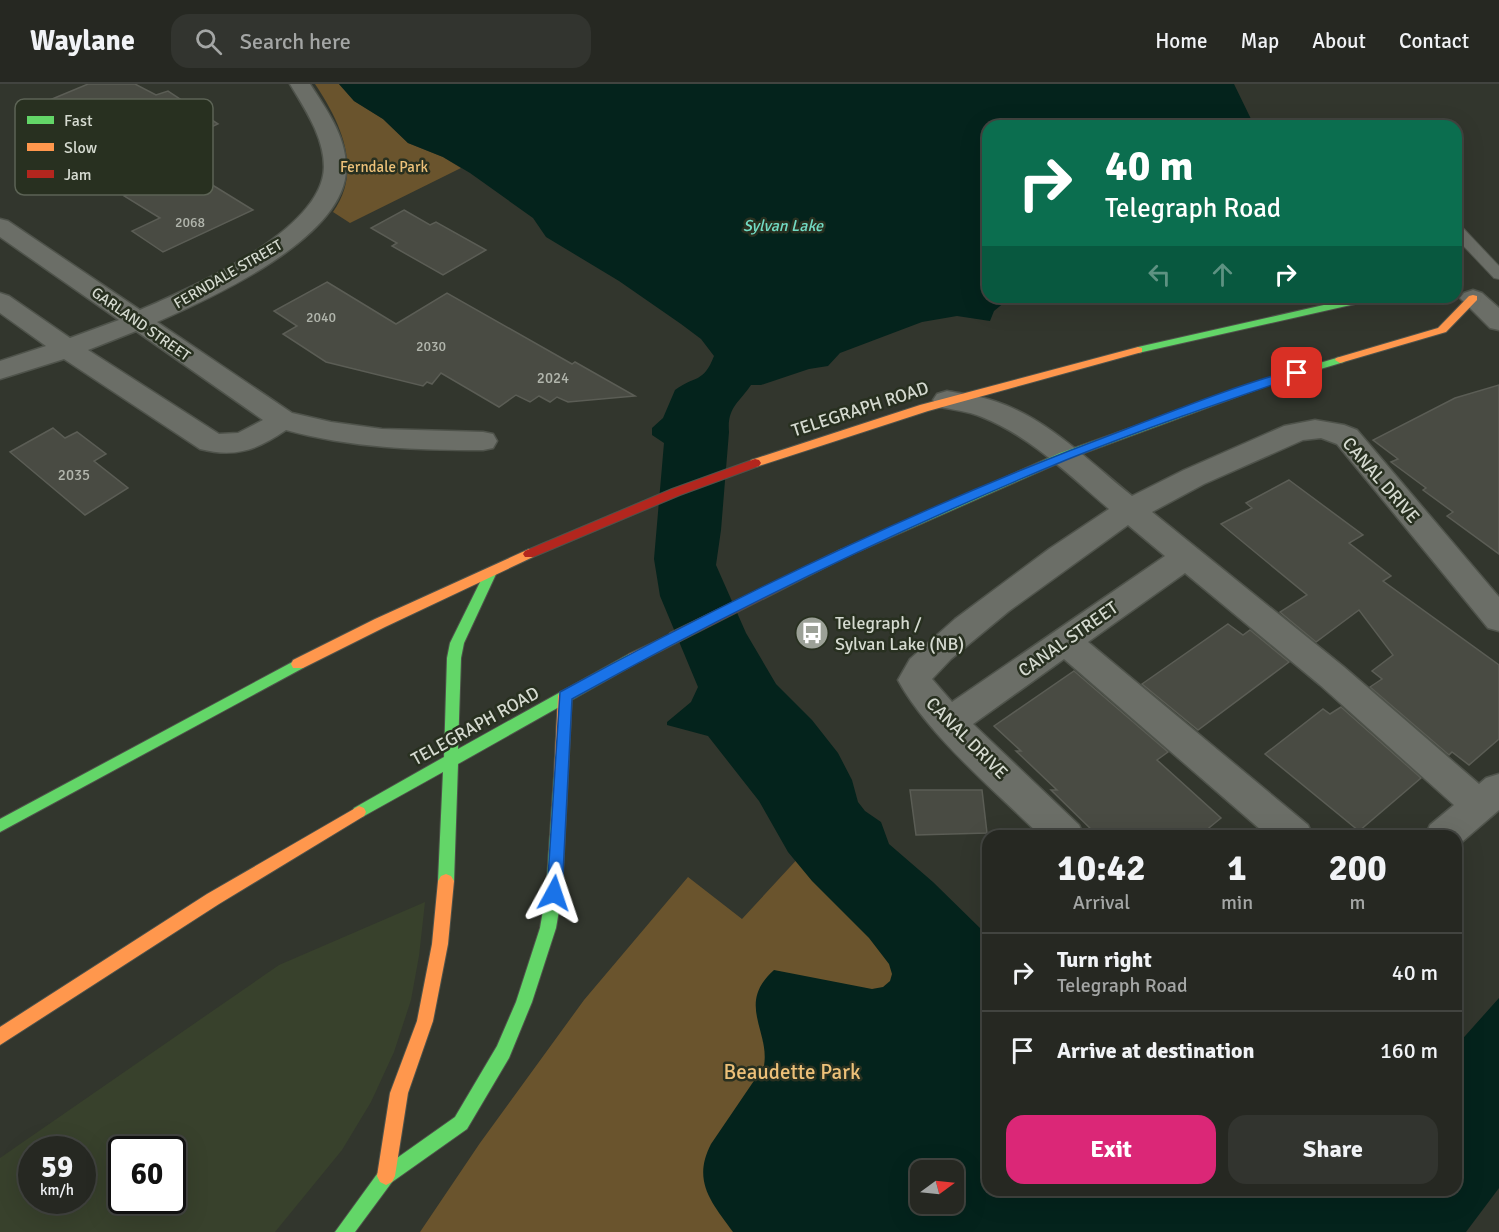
<!DOCTYPE html>
<html lang="en">
<head>
<meta charset="utf-8">
<style>
	:root { --surface:#262822; --page:#32342f; --text:#f1f3f6; --muted:#a4a6a5; --line:#424440; --accent:#db2777 }
	body { margin:0; font-family:Signika,sans-serif; background:var(--page); color:var(--text); height:100vh; display:flex; flex-direction:column; font-size:22px; white-space:nowrap }
	* { box-sizing:border-box; margin:0 }
	p { font-size:20px; color:var(--muted) }
	.icon { flex:none; width:33px; height:33px; fill:none; stroke:currentColor; stroke-width:2; stroke-linecap:round; stroke-linejoin:round }
	.map { position:relative; flex:1; overflow:hidden }
	.panel { position:absolute; left:982px; top:746px; width:480px; height:366px; display:flex; flex-direction:column; background:var(--surface); border-radius:18px; box-shadow:0 6px 24px #0002,0 0 0 2px var(--line) }
	.panel>* { flex:none }
	.guide { position:absolute; left:982px; top:36px; width:480px; height:183px; border-radius:18px; box-shadow:0 6px 24px #0002,0 0 0 2px var(--line); background:#0b6e4f; color:#fff; overflow:hidden }
	.needle { width:39px; rotate:75deg }
	.controls { position:absolute; left:910px; top:1076px; display:grid; gap:12px }
	.controls a { display:grid; place-items:center; width:54px; height:54px; border-radius:12px; background:var(--surface); box-shadow:0 6px 24px #0002,0 0 0 2px var(--line); font-size:30px }
	.speed { position:absolute; left:18px; top:1052px; display:flex; gap:12px; font-size:30px; font-weight:700; text-align:center }
	.speed>* { display:grid; place-content:center; width:78px; height:78px; border-radius:50%; background:var(--surface); box-shadow:0 6px 24px #0002,0 0 0 2px var(--line); line-height:1 }
	.speed small { font-size:15px; font-weight:400 }
	.speed .limit { border:3px solid #111; border-radius:9px; background:#fff; color:#111 }
	.pin { position:absolute; display:grid; place-items:center; width:51px; height:51px; color:#fff; margin:-26px; border-radius:12px; box-shadow:0 3px 9px #0006 }
	.me { position:absolute; width:66px; margin:-33px; rotate:5deg; stroke-linejoin:round; filter:drop-shadow(0 0 4px #0008) }
	.turn { display:flex; align-items:center; gap:21px; height:126px; padding:0 24px; font-size:27px }
	.turn .icon { width:78px; height:78px; stroke-width:2.5 }
	.turn b { display:block; font-size:42px; line-height:51px }
	.lanes { display:flex; align-items:center; height:57px; padding:0 24px; background:#0003; justify-content:center; gap:30px; direction:ltr }
	.lanes .off { opacity:.35 }
	.eta { display:flex; justify-content:space-evenly; align-items:center; height:102px; text-align:center }
	.eta b { font-size:36px; font-weight:700; line-height:42px }
	.cta { display:flex; gap:12px; margin-top:auto; padding:12px 24px }
	.cta a { flex:1; height:69px; border-radius:18px; background:var(--accent); color:#fff; font-size:24px; font-weight:700; line-height:69px; text-align:center }
	.cta a+a { background:var(--page); color:var(--text) }
	ul { padding:0; list-style:none }
	li { display:flex; align-items:center; gap:18px; height:78px; padding:0 24px; border-top:2px solid var(--line) }
	li div { flex:1 }
	li b { display:block; font-size:22px }
	li em { font-style:normal }
	header { display:flex; align-items:center; gap:36px; box-sizing:border-box; height:84px; padding:0 30px; background:var(--surface); border-bottom:2px solid var(--line) }
	header strong { font-size:28px }
	nav { display:flex; gap:33px; margin-inline-start:auto; font-size:21px }
	.search { width:420px; height:54px; background:var(--page); display:flex; align-items:center; gap:15px; box-sizing:border-box; padding:0 21px; border-radius:18px; color:var(--muted); font-size:22px }
	.map>svg:first-child { display:block }
	.built { fill:#38412c; fill-rule:evenodd }
	.green { fill:#6a542d; fill-rule:evenodd }
	.water { fill:#04231c; fill-rule:evenodd }
	.building { fill:#494b43; stroke:#5b5d55; stroke-width:1.5 }
	.lines { fill:none; stroke-linecap:round; stroke-linejoin:round }
	.lane-casing { stroke:#4f534b; stroke-width:2 }
	.street-casing { stroke:#4f534b; stroke-width:3 }
	.fast-casing { stroke:#4f534b; stroke-width:2 }
	.slow-casing { stroke:#4f534b; stroke-width:2 }
	.jam-casing { stroke:#4f534b; stroke-width:2 }
	.lane { fill:#6b6e67; fill-rule:evenodd }
	.street { fill:#6b6e67; fill-rule:evenodd }
	.fast { fill:#63d668; fill-rule:evenodd }
	.slow { fill:#ff974d; fill-rule:evenodd }
	.jam { fill:#b3261e; fill-rule:evenodd }
	.route { fill:#1a73e8; stroke:#114b97; stroke-width:1.5 }
	.labels { text-anchor:middle; stroke-width:5; stroke-linejoin:round; paint-order:stroke }
	.far-number-label { font-size:14px; fill:#b2b6ad }
	.far-park-label { font-size:15px; fill:#edc179; stroke:#283020 }
	.far-street-label { font-size:15px; fill:#d5dad0; stroke:#283020 }
	.number-label { font-size:15px; fill:#b2b6ad }
	.far-water-label { font-size:16px; font-style:italic; fill:#72dbc4; stroke:#283020 }
	.street-label { font-size:18px; fill:#d5dad0; stroke:#283020 }
	.poi-label { font-size:18px; fill:#d5dad0; stroke:#283020; text-anchor:start }
	.near-park-label { font-size:21px; fill:#edc179; stroke:#283020 }
	.key { fill:#283020; stroke:#5c6355; stroke-width:1.5 }
	.key-label { font-size:16px; fill:#d5dad0 }
</style>
</head>
<body>
<header>
<strong>Waylane</strong>
<div class="search"><svg class="icon" aria-label="search" viewBox="0 0 24 24"><circle cx="10" cy="10" r="6"/><path d="M15 15l6 6"/></svg>Search here</div>
<nav><a>Home</a><a>Map</a><a>About</a><a>Contact</a></nav>
</header>
<div class="map">
<svg width="1499" height="1148" viewBox="0 0 1499 1148">
	<rect width="100%" height="100%" fill="#32362d"/>
	<!-- built -->
	<path class="built" d="M425,818L419,872L411,916L394,968L371,1018L342,1066L275,1148H0V1074L279,881ZM32,1065H82V1116H32ZM122,1065H172V1116H122Z"/>
	<!-- green -->
	<path class="green" d="M315,0H339L354,17L383,35L408,59L443,73L461,84L350,139L333,128C363,86 341,39 315,0Z
		M838,731L988,1106L1281,1148H420L480,1059L584,916L688,793L742,835ZM921,1086H954V1119H921Z"/>
	<!-- water -->
	<path class="water" d="M339,0H1234L1251,35L1263,36L1264,42H988V213H1011L994,227L990,237L957,232L922,238L840,269L828,282L809,285L761,301H751C739,319 727,323 729,348L721,446L716,481L746,549L776,600L812,636L838,669L852,696L858,718L865,727L881,738L889,760L933,798L983,847L988,856V1106H1456L1457,961L1499,914V1104L1466,1148H733C711,1118 692,1097 711,1060L764,982C770,946 736,920 774,886L872,905L883,903L890,897L892,890L889,880L869,854L812,797L788,768L759,717L708,652L667,641V638L691,618L698,603L660,512L654,475L664,359L652,351V344L663,334L675,306C695,291 703,300 714,272L701,255L681,240L619,197L546,153L533,134L470,89L443,73L408,59L383,35L354,17ZM921,1086H954V1119H921Z"/>
	<!-- building -->
	<path class="building" d="M88,0H135L156,11L168,7L218,40L174,60L206,77L188,86L253,126L163,168L132,147L160,134L124,112L136,107L127,100L137,95L57,46L64,43L33,23Z
		M404,126L430,141L436,138L486,166L443,191L392,162L397,159L371,144Z
		M327,198L396,240L447,209L572,280L575,278L635,312L568,318L557,313L550,318L539,312L530,318L516,311L499,323L441,289L432,300L427,298L423,302L326,278L283,250L297,242L274,227Z
		M1499,301V470L1447,432L1453,428L1423,406L1426,404L1391,378L1398,375L1373,356L1455,314Z
		M53,344L65,354L77,348L106,370L94,377L128,404L85,431L10,368Z
		M1289,396L1363,451L1349,459L1391,492L1383,497L1499,581V655L1469,681L1452,668L1449,671L1370,603L1382,595L1372,587L1393,571L1359,526L1316,558L1280,528L1307,511L1221,440L1252,424L1246,419Z
		M1228,540L1243,551L1250,546L1289,578L1198,646L1142,600Z
		M1074,587L1168,668L1157,676L1221,734L1199,752H1098L1051,706H1057L1016,667H1021L994,642Z
		M1341,623L1421,694L1359,747L1265,670L1323,625L1330,630Z
		M910,706H982L987,749L916,751Z"/>
	<g class="lines">
		<defs>
			<path id="lane" d="M1456,143L1463,144L1499,182V195L1494,194L1456,154Z"/>
			<path id="street" d="M290,0H310C326,25 346,52 346,83C348,153 211,214 157,238L292,329L331,338L382,345L483,348L493,350L497,357L493,364L483,366C416,366 351,364 286,346C257,366 235,374 200,365L64,275L0,295V277L46,262L0,229V209L9,212L70,254L119,236L0,153V135L8,137L140,226C191,204 323,147 324,83C324,53 305,25 290,0ZM136,247L263,336L238,349L219,350L88,266Z
				M1473,206L1482,209L1499,224V246L1490,244L1460,214L1464,209Z
				M947,307C963,310 981,312 997,318C1048,335 1091,379 1132,412L1184,386L1284,342L1315,336L1344,341L1357,346L1499,513V547L1488,544L1337,360L1321,354L1303,356L1204,400L1152,428L1344,583L1479,700L1486,694L1499,690V726L1456,763V752H1425L1430,741L1454,721L1320,601L1185,489L1088,558L1308,741L1313,752H1268L1064,575L973,640L1079,741L1084,752H1041C996,708 927,650 898,596L910,575L955,535L1049,465L1109,425C1070,392 1030,352 982,333C968,327 952,326 937,322L933,316L937,310ZM1128,441L1165,472L952,618L932,595L951,575L1009,527Z"/>
			<path id="fast" d="M1359,213H1378L1373,216L1138,269L1133,266L1138,263Z
				M1340,273L1345,276L1344,278L1280,297L1068,375L846,473L842,475L836,470L838,467L1060,369L1272,293Z
				M491,483L497,488L464,559L461,574L458,665L629,570H639L641,574L639,578L458,680L454,797L451,802L446,804L441,802L438,797L443,688L364,732L359,734L354,732L352,728L354,724L444,673L447,574L450,559L485,488Z
				M298,575L303,576L305,580L303,584L0,748V735Z
				M561,686L566,688L568,692L562,809L556,844L532,918L509,974L467,1045L392,1098L355,1148H335L380,1086L455,1033L497,962L516,918L540,844L546,809L554,692L556,688Z"/>
			<path id="slow" d="M1473,211L1477,212V216L1446,248L1340,279L1335,276L1336,274L1438,244L1469,212Z
				M1138,263L1142,264V268L928,327L759,382L755,383L749,379L751,376L920,321Z
				M529,465L533,467L535,470L533,473L385,543L303,584H293L291,580L293,576L375,535Z
				M675,548L682,553L680,557L639,578H629L627,574L629,570Z
				M565,606L570,608L572,612L568,692L566,696L561,698L556,696L554,692L558,612L560,608Z
				M359,722L364,724L366,728L364,732L219,820L0,961V943L207,810Z
				M446,790L451,792L454,797L448,860L433,937L408,1009L395,1092L392,1098L386,1101L380,1098L377,1092L390,1009L417,937L432,860L438,797L441,792Z"/>
			<path id="jam" d="M755,375L759,376L761,379L759,382L680,411L533,473H525L523,470L525,467L672,405Z
				M842,465L848,470L846,473L680,557L675,558L668,553L670,549Z"/>
		</defs>
		<!-- lane casing -->
		<use href="#lane" class="lane-casing"/>
		<!-- street casing -->
		<use href="#street" class="street-casing"/>
		<!-- fast casing -->
		<use href="#fast" class="fast-casing"/>
		<!-- slow casing -->
		<use href="#slow" class="slow-casing"/>
		<!-- jam casing -->
		<use href="#jam" class="jam-casing"/>
		<!-- lane -->
		<use href="#lane" class="lane"/>
		<!-- street -->
		<use href="#street" class="street"/>
		<!-- fast -->
		<use href="#fast" class="fast"/>
		<!-- slow -->
		<use href="#slow" class="slow"/>
		<!-- jam -->
		<use href="#jam" class="jam"/>
	</g>
	<!-- route -->
	<path class="route" d="M1297,285L1301,286V291C1222,318 1143,345 1066,376C897,446 732,526 572,615L562,809L560,814L554,816L549,814L547,809L560,608C741,509 928,419 1121,347C1178,325 1237,301 1297,285Z"/>
	<!-- icons -->
	<defs>
		<symbol id="bus-disc" viewBox="-11 -11 22 22"><circle r="9.5" fill="#9ca197" stroke="#283020"/><path d="M-5-6H5V4H4V6H2V4H-2V6H-4V4H-5ZM-3.5-4V0h7V-4ZM-3.5 1.2v1.5H-2V1.2ZM2 1.2v1.5H3.5V1.2Z" fill="#fff"/></symbol>
	</defs>
	<g fill-rule="evenodd">
		<use href="#bus-disc" x="793" y="530" width="38" height="38"/>
	</g>
	<g class="labels">
		<!-- far-number labels -->
		<g class="far-number-label">
			<text x="190" y="143">2068</text>
			<text x="321" y="238">2040</text>
			<text x="431" y="267">2030</text>
		</g>
		<!-- far-park labels -->
		<g class="far-park-label">
			<text x="384" y="88">Ferndale Park</text>
		</g>
		<!-- far-street labels -->
		<g class="far-street-label">
			<text transform="translate(228 190) rotate(-30)" y="5">FERNDALE STREET</text>
			<text transform="translate(141 240) rotate(35)" y="5">GARLAND STREET</text>
		</g>
		<!-- number labels -->
		<g class="number-label">
			<text x="553" y="299">2024</text>
			<text x="74" y="396">2035</text>
		</g>
		<!-- far-water labels -->
		<g class="far-water-label">
			<text x="783" y="147">Sylvan Lake</text>
		</g>
		<!-- street labels -->
		<g class="street-label">
			<text transform="translate(860 325) rotate(-18)" y="6">TELEGRAPH ROAD</text>
			<text transform="translate(1381 396) rotate(49)" y="6">CANAL DRIVE</text>
			<text transform="translate(1068 555) rotate(-35)" y="6">CANAL STREET</text>
			<text transform="translate(475 642) rotate(-29)" y="6">TELEGRAPH ROAD</text>
			<text transform="translate(967 654) rotate(45)" y="6">CANAL DRIVE</text>
		</g>
		<!-- poi labels -->
		<g class="poi-label">
			<text x="835" y="545">Telegraph /<tspan x="835" dy="21">Sylvan Lake (NB)</tspan></text>
		</g>
		<!-- near-park labels -->
		<g class="near-park-label">
			<text x="792" y="995">Beaudette Park</text>
		</g>
	</g>
	<!-- legend -->
	<rect x="15" y="15" width="198" height="96" rx="9" class="key"/>
	<rect x="27" y="32" width="27" height="8" fill="#63d668"/>
	<rect x="27" y="59" width="27" height="8" fill="#ff974d"/>
	<rect x="27" y="86" width="27" height="8" fill="#b3261e"/>
	<g class="key-label">
		<text x="64" y="42">Fast</text>
		<text x="64" y="69">Slow</text>
		<text x="64" y="96">Jam</text>
	</g>
</svg>
<div class="controls">
<a><svg class="needle" viewBox="-14 -14 28 28"><path d="M0-13l5 13h-10z" fill="#e53935"/><path d="M0 13l5-13h-10z" fill="#a4a6a5"/></svg></a>
</div>
<div class="speed"><div>59<small>km/h</small></div><div class="limit">60</div></div>
<div class="pin" style="left:1297px;top:289px;background:#d93025"><svg class="icon" aria-label="arrive" viewBox="0 0 24 24"><path d="M6 21V4h12l-3 4 3 4H6"/></svg></div>
<svg class="me" style="left:554px;top:809px" viewBox="-20 -20 40 40"><path d="M0-17L14 15 0 8-14 15z" fill="#1a73e8" stroke="#fff" stroke-width="4"/></svg>
<div class="guide">
<div class="turn"><svg class="icon" aria-label="right" viewBox="0 0 24 24"><path d="M7 20v-9h11M14 6l5 5-5 5"/></svg><div><b>40 m</b>Telegraph Road</div></div>
<div class="lanes"><svg class="icon off" aria-label="left" viewBox="0 0 24 24"><path d="M17 20v-9H6M10 6l-5 5 5 5"/></svg><svg class="icon off" aria-label="ahead" viewBox="0 0 24 24"><path d="M12 20V5M6 11l6-6 6 6"/></svg><svg class="icon" aria-label="right" viewBox="0 0 24 24"><path d="M7 20v-9h11M14 6l5 5-5 5"/></svg></div>
</div>
<section class="panel">
<div class="eta">
<div><b>10:42</b><p>Arrival</p></div>
<div><b>1</b><p>min</p></div>
<div><b>200</b><p>m</p></div>
</div>
<ul>
<li><svg class="icon" aria-label="right" viewBox="0 0 24 24"><path d="M7 20v-9h11M14 6l5 5-5 5"/></svg><div><b>Turn right</b><p>Telegraph Road</p></div><em>40 m</em></li>
<li><svg class="icon" aria-label="arrive" viewBox="0 0 24 24"><path d="M6 21V4h12l-3 4 3 4H6"/></svg><div><b>Arrive at destination</b></div><em>160 m</em></li>
</ul>
<div class="cta"><a>Exit</a><a>Share</a></div>
</section>
</div>
</body>
</html>
